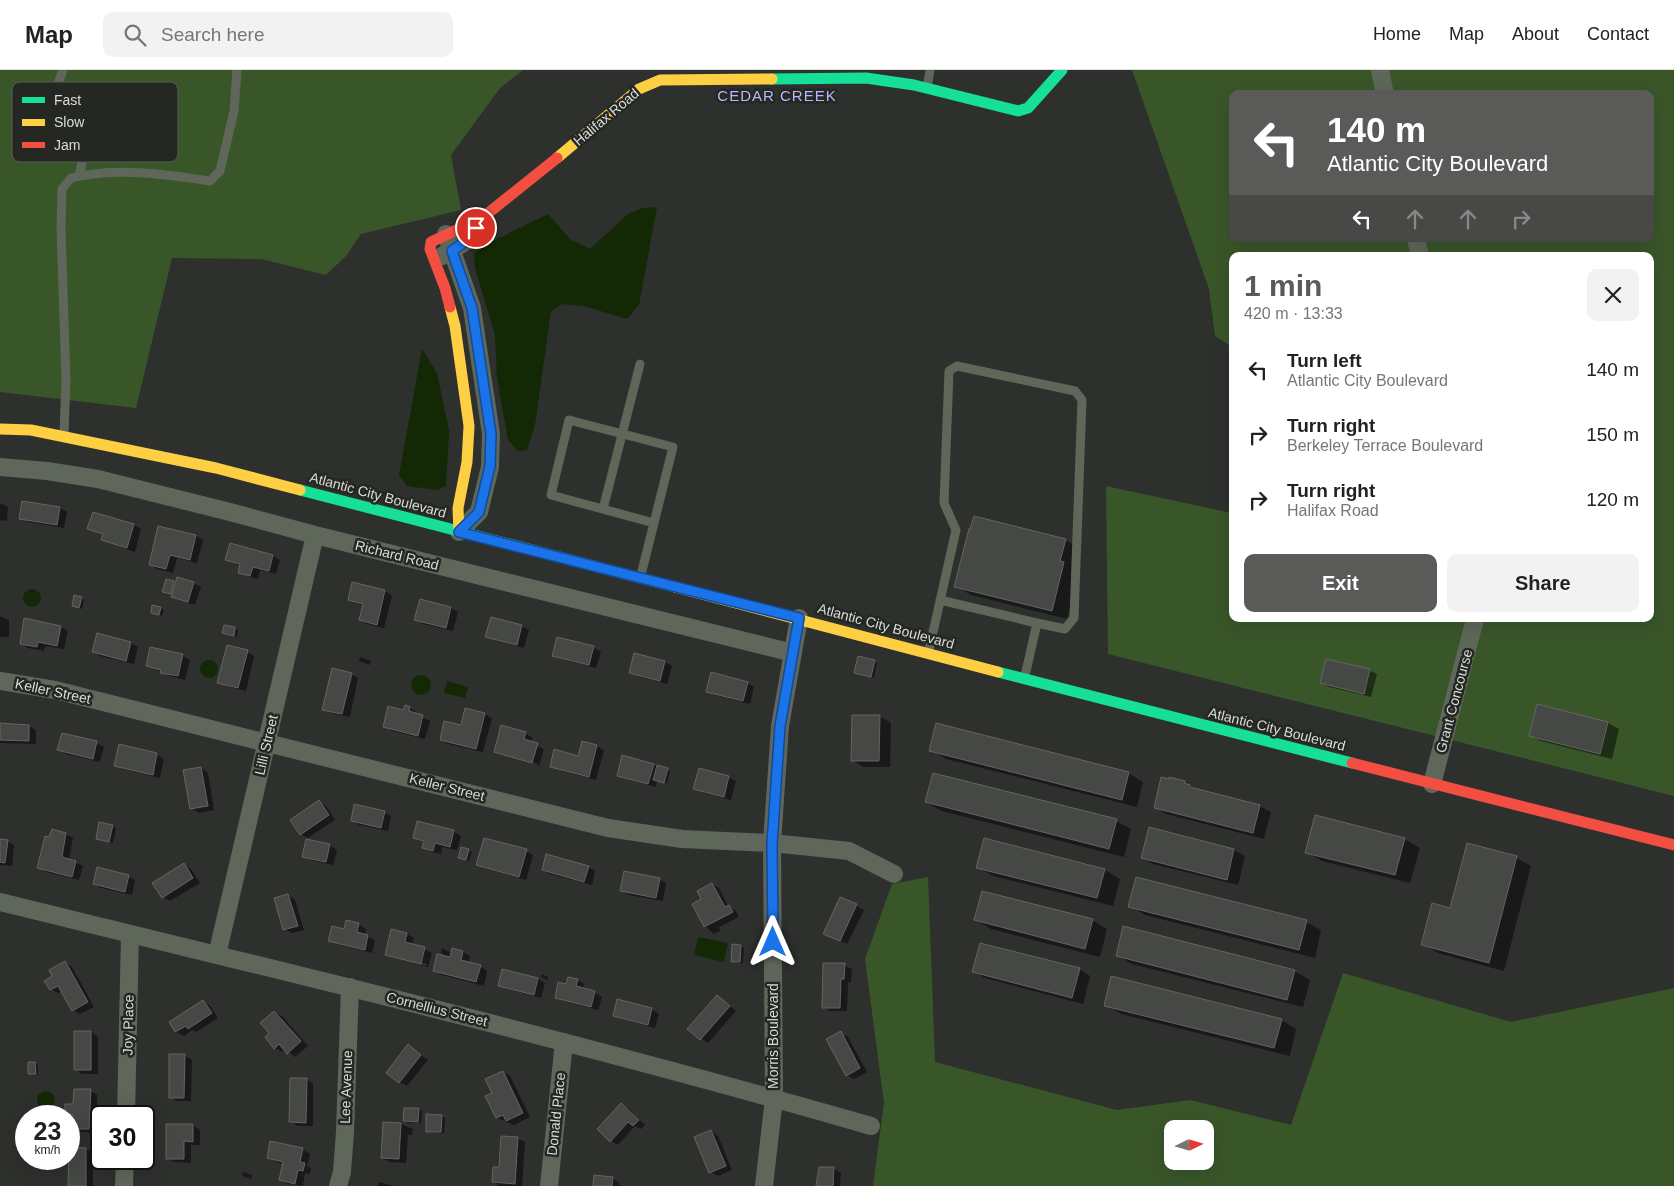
<!DOCTYPE html>
<html lang="en">
<head>
<meta charset="utf-8">
<style>
	:root { --surface:#fff; --page:#f2f2f2; --text:#222; --muted:#767676; --line:#e0e0e0; --accent:#5a5b59 }
	body { margin:0; font-family:Arial,sans-serif; background:var(--page); color:var(--text); height:100vh; display:flex; flex-direction:column; font-size:19px; white-space:nowrap }
	* { box-sizing:border-box; margin:0 }
	p { font-size:16px; color:var(--muted) }
	.icon { flex:none; width:28px; height:28px; fill:none; stroke:currentColor; stroke-width:2; stroke-linecap:round; stroke-linejoin:round }
	.map { position:relative; flex:1; overflow:hidden }
	.drawer { position:absolute; left:1229px; top:182px; width:425px; height:370px; display:flex; flex-direction:column; background:var(--surface); border-radius:10px; box-shadow:0 5px 20px #0002 }
	.drawer>* { flex:none }
	.hud { position:absolute; left:1229px; top:20px; width:425px; height:152px; border-radius:10px; box-shadow:0 5px 20px #0002; background:#5a5b59; color:#fff; overflow:hidden }
	.needle { width:32px; rotate:85deg }
	.tools { position:absolute; left:1164px; top:1050px; display:grid; gap:10px }
	.tools a { display:grid; place-items:center; width:50px; height:50px; border-radius:10px; background:var(--surface); box-shadow:0 5px 20px #0002; font-size:25px }
	.speed { position:absolute; left:15px; top:1035px; display:flex; gap:10px; font-size:25px; font-weight:700; text-align:center }
	.speed>* { display:grid; place-content:center; width:65px; height:65px; border-radius:50%; background:var(--surface); box-shadow:0 5px 20px #0002; line-height:1 }
	.speed small { font-size:12px; font-weight:400 }
	.speed .limit { border:2px solid #111; border-radius:8px; background:#fff; color:#111 }
	.pin { position:absolute; display:grid; place-items:center; width:42px; height:42px; color:#fff; margin:-21px; border:2px solid #fff; border-radius:50%; box-shadow:0 1px 5px #0007 }
	.me { position:absolute; width:55px; margin:-28px; rotate:0deg; stroke-linejoin:round; filter:drop-shadow(0 0 4px #0008) }
	.turn { display:flex; align-items:center; gap:18px; height:105px; padding:0 15px; font-size:22px }
	.turn .icon { width:65px; height:65px; stroke-width:2.5 }
	.turn b { display:block; font-size:35px; line-height:42px }
	.lanes { display:flex; align-items:center; height:48px; padding:0 15px; background:#0003; justify-content:center; gap:25px; direction:ltr }
	.lanes .off { opacity:.35 }
	.round { display:grid; place-items:center; flex:none; width:52px; height:52px; border-radius:10px; background:var(--page) }
	.head { display:flex; align-items:center; justify-content:space-between; height:85px; padding:0 15px }
	h1 { font-size:30px; font-weight:600; line-height:38px; color:var(--accent) }
	.cta { display:flex; gap:10px; margin-top:auto; padding:10px 15px }
	.cta a { flex:1; height:58px; border-radius:10px; background:var(--accent); color:#fff; font-size:20px; font-weight:600; line-height:58px; text-align:center }
	.cta a+a { background:var(--page); color:var(--text) }
	ul { padding:0; list-style:none }
	li { display:flex; align-items:center; gap:15px; height:65px; padding:0 15px }
	li div { flex:1 }
	li b { display:block; font-size:19px }
	li em { font-style:normal }
	header { display:flex; align-items:center; gap:30px; box-sizing:border-box; height:70px; padding:0 25px; background:var(--surface); border-bottom:1px solid var(--line) }
	header strong { font-size:24px }
	nav { display:flex; gap:28px; margin-inline-start:auto; font-size:18px }
	.search { width:350px; height:45px; background:var(--page); display:flex; align-items:center; gap:12px; box-sizing:border-box; padding:0 18px; border-radius:10px; color:var(--muted); font-size:19px }
	.map>svg:first-child { display:block }
	.green { fill:#395629; fill-rule:evenodd }
	.water { fill:#132805 }
	.shadow { fill:#0007 }
	.building { fill:#464846; stroke:#646563 }
	.lines { fill:none; stroke-linecap:round; stroke-linejoin:round }
	.lane { stroke:#5f675b; stroke-width:9 }
	.street { stroke:#5f675b; stroke-width:18 }
	.fast { stroke:#16e098; stroke-width:11 }
	.slow { stroke:#ffcf43; stroke-width:11 }
	.jam { stroke:#f24e42; stroke-width:11 }
	.route-casing { stroke:#114b97; stroke-width:12 }
	.route { stroke:#1a73e8; stroke-width:9 }
	.labels { text-anchor:middle; stroke-width:5; stroke-linejoin:round; paint-order:stroke }
	.street-label { font-size:14px; fill:#dadcd9; stroke:#242722 }
	.neighbourhood-label { font-size:15px; letter-spacing:1px; fill:#b8b6fd; stroke:#242722 }
	.key { fill:#242722; stroke:#5b5d59; stroke-width:1 }
	.key-label { font-size:14px; fill:#dadcd9 }
</style>
</head>
<body>
<header>
<strong>Map</strong>
<div class="search"><svg class="icon" aria-label="search" viewBox="0 0 24 24"><circle cx="10" cy="10" r="6"/><path d="M15 15l6 6"/></svg>Search here</div>
<nav><a>Home</a><a>Map</a><a>About</a><a>Contact</a></nav>
</header>
<div class="map">
<svg width="1674" height="1116" viewBox="0 0 1674 1116">
	<rect width="100%" height="100%" fill="#2e302d"/>
	<!-- green -->
	<path class="green" d="M0,0H523L500,18L451,85L461,140L361,164L346,186L326,205L262,189L172,188L136,338L0,322Z
		M1132,0H1674V726L1108,584L1106,416L1232,443V549H1650V186H1232V277L1215,266L1209,219ZM1232,24H1650V169H1232Z
		M928,807L935,992L1117,1040L1190,1030L1291,1055L1343,903L1511,952L1674,918V1116H873L884,1033L865,889L892,814ZM1172,1059H1205V1091H1172Z"/>
	<!-- water -->
	<path class="water" d="M657,137L639,235L627,249L584,236L562,234L551,241L535,355L527,380L518,381L508,370L497,308L495,265L475,198L474,183L495,170L548,144L571,170L590,179L628,144L642,138Z
		M422,279L437,303L449,360L446,416L437,420L407,416L399,405Z
		M23 528a9 9 0 1 1 18 0a9 9 0 1 1-18 0Z
		M200 599a9 9 0 1 1 18 0a9 9 0 1 1-18 0Z
		M411 615a10 10 0 1 1 20 0a10 10 0 1 1-20 0Z
		M447,611L468,617L465,628L444,623Z
		M698,867L728,873L724,892L694,885Z
		M37 1030a9 9 0 1 1 18 0a9 9 0 1 1-18 0Z"/>
	<!-- shadow -->
	<path class="shadow" d="M0,433L8,437L7,451L0,450Z
		M60,438L67,442L64,458L28,452L20,448Z
		M93,443L134,455L141,459L135,482L110,473L103,469L104,465L89,459Z
		M196,466L203,470L197,493L177,488L173,503L157,499L150,495Z
		M1065,470L1081,479L1079,502L1067,549L971,525L956,516Z
		M231,475L273,486L280,490L276,504L260,500L258,509L246,506L239,502L241,496L227,490Z
		M167,510L176,514L193,513L201,517L195,535L180,530L172,526L173,525L164,521Z
		M353,513L385,521L392,526L384,558L367,554L360,550L364,536L349,530Z
		M81,528L84,530L82,539L76,537Z
		M421,531L451,538L458,542L453,561L423,554L416,549Z
		M161,538L164,540L162,546L152,542Z
		M0,546L9,550V567H0Z
		M225,556L238,560L237,567L223,563Z
		M521,556L529,560L524,578L494,570L487,566Z
		M61,557L68,561L64,579L45,576L44,581L28,578L21,573Z
		M98,564L131,573L138,577L134,594L100,586L93,582Z
		M593,577L601,582L596,598L561,589L554,585Z
		M247,582L254,586L246,621L226,616L219,612Z
		M635,584L665,592L672,596L667,614L637,606L630,602Z
		M182,585L190,590L185,610L169,606L147,595Z
		M360,587L371,591L370,595L359,591Z
		M874,592L877,593L874,608L856,603Z
		M1369,600L1377,604L1371,627L1329,617L1321,613Z
		M351,604L358,608L350,647L331,643L324,639Z
		M747,613L754,617L750,634L714,625L707,621Z
		M410,638L417,642L416,645L430,651L425,669L392,661L385,657Z
		M484,644L492,648L483,682L448,674L441,670Z
		M880,646L891,653L890,697H863L852,690Z
		M1608,653L1619,659L1612,689L1541,671L1530,665Z
		M0,655L29,656L36,660V674L0,673Z
		M525,663L533,668L531,673L544,679L539,696H538V694L501,683V685L495,681Z
		M96,673L104,677L100,692L66,684L59,680Z
		M120,676L157,685L164,689L160,708L123,699L115,695Z
		M596,676L604,680L596,710L558,700L551,696L579,687Z
		M931,680L1128,703L1143,712L1137,737L946,689Z
		M653,695L670,701L667,713L657,711L656,717L626,709L618,705Z
		M201,698L208,703L214,740L199,743L191,738Z
		M728,707L736,711L731,730L702,722L695,718Z
		M1184,712L1196,719L1259,736L1271,742L1264,769L1166,744L1155,737Z
		M319,732L326,736L335,750L308,768L301,764Z
		M926,732L1116,751L1131,759L1124,787L942,741Z
		M384,742L391,746L388,761L359,755L352,751Z
		M113,756L116,758L113,773L97,769Z
		M1149,758L1234,780L1245,786L1238,815L1153,794L1142,787Z
		M453,761L461,766L457,780L442,777L441,784L431,782L423,777L424,772L415,767Z
		M65,764L73,768L69,790L83,796L79,810L46,802L38,797L50,769Z
		M1404,769L1420,778L1410,813L1322,791L1307,782Z
		M0,770L7,771L14,775L12,796L0,795Z
		M329,775L337,780L333,795L311,790L304,786Z
		M468,781L472,782L469,791L463,789Z
		M526,781L533,785L526,810L485,798L478,794Z
		M1516,788L1531,796L1504,901L1438,883L1423,874Z
		M184,795L191,799L200,813L170,831L163,827Z
		M588,797L595,801L592,815L550,804L543,800Z
		M977,797L1105,800L1120,809L1113,836L993,806Z
		M128,806L135,810L132,825L101,818L94,814Z
		M659,809L666,813L663,831L629,825L621,821Z
		M712,814L719,818L728,836L736,841L739,847L719,857L720,861L714,864L705,856L703,830Z
		M288,825L295,830L304,860L292,863L284,859Z
		M841,828L864,840L847,874L832,867Z
		M1130,836L1306,852L1321,860L1315,888L1145,845Z
		M976,850H1092L1107,859L1100,887L991,859Z
		M358,854L366,859L364,865L375,870L372,883L337,874L329,870L345,860Z
		M407,864L414,868L412,876L424,879L432,883L428,897L394,888L426,897L427,894L393,885V888L386,884Z
		M740,876L744,878L743,893H735L732,891Z
		M442,878L452,883L463,882L470,886L468,893L480,896L487,901L484,916L442,905L434,901L448,888L441,883Z
		M1117,885L1294,901L1310,910L1303,937L1132,894Z
		M65,893L72,897L94,937L80,944L73,940L62,921L58,923L51,919L54,907Z
		M844,895L852,899L851,912H848L847,941H830L823,937Z
		M1079,899L1090,906L1083,934L985,908L974,902Z
		M542,904L548,907V910L541,907Z
		M538,909L545,913L541,928L507,919L500,915Z
		M577,910L584,914L583,919L594,922L602,927L598,940L563,931L556,927L567,915Z
		M717,926L736,941L708,973L689,959Z
		M203,931L210,936L218,948L196,962L192,960L184,966L176,962L171,953Z
		M618,931L652,939L659,944L655,958L622,949L615,945Z
		M1106,935L1281,950L1296,959L1290,986L1121,944Z
		M274,942L282,946L308,976L295,987L285,979L283,982L275,978L271,963Z
		M91,962L98,967V1004H82L75,999Z
		M841,963L848,967L867,1002L854,1009L847,1005Z
		M409,976L428,990L407,1016L399,1012Z
		M184,985L192,990L191,1031H177L170,1027Z
		M35,993L38,995V1005L29,1003Z
		M503,1002L510,1006L530,1047L514,1055L497,1048Z
		M306,1009L313,1014V1056H298L290,1051Z
		M90,1020L97,1025V1063L81,1062L74,1058V1049L66,1044Z
		M621,1035L629,1039L645,1055L641,1059L635,1056L618,1075L611,1071Z
		M418,1039L422,1041L421,1053H408L405,1051Z
		M441,1046L445,1048L444,1063H430L427,1061Z
		M401,1054L413,1059L412,1065H408L406,1093L390,1092L382,1088Z
		M193,1055L200,1060V1075H191V1093L174,1092L167,1088Z
		M711,1061L718,1066L732,1100L718,1106L710,1102Z
		M517,1068L525,1072L522,1116H500L493,1112Z
		M86,1079L93,1083V1116H69Z
		M302,1079L310,1084L307,1096L311,1098L310,1104L305,1103L303,1116L288,1114L281,1110L284,1094L276,1092L269,1087Z
		M834,1099L841,1103L840,1116H818Z
		M243,1102L252,1105L251,1109L242,1106Z
		M612,1108L620,1113L619,1116H594Z
		M379,1112L394,1116H378Z"/>
	<!-- building -->
	<path class="building" d="M22,431L60,437L57,455L19,449Z
		M93,442L134,454L127,478L101,470L103,464L87,459Z
		M974,446L1066,469L1060,491L1064,492L1052,541L954,517L969,459H970Z
		M158,456L196,465L190,490L170,485L166,499L149,495Z
		M230,473L273,485L269,501L253,497L250,506L238,503L240,494L225,490Z
		M177,507L194,512L188,532L171,527Z
		M166,509L174,511L171,524L162,522Z
		M352,512L385,520L377,555L359,550L363,534L348,530Z
		M74,525L82,527L79,538L72,536Z
		M420,529L451,537L446,558L414,550Z
		M152,535L161,537L159,545L151,543Z
		M491,547L522,555L517,575L485,567Z
		M24,548L61,556L57,576L38,572L37,577L20,574Z
		M224,555L235,557L234,566L222,563Z
		M97,563L131,572L126,591L92,582Z
		M557,567L594,576L589,595L552,586Z
		M227,575L248,580L238,618L217,613Z
		M150,577L183,584L178,606L160,603L161,600L146,596Z
		M634,583L665,591L660,611L629,603Z
		M858,586L875,590L871,607L854,603Z
		M1326,589L1370,599L1364,624L1320,613Z
		M332,598L352,603L342,644L322,640Z
		M711,602L748,612L743,631L706,622Z
		M1537,634L1608,652L1600,684L1529,666Z
		M405,635L410,637L409,641L423,645L418,666L383,657L388,636L403,640Z
		M465,638L485,643L476,679L440,670L444,651L461,655Z
		M852,645H880L879,691H851Z
		M0,653L29,655V671L0,670Z
		M936,653L1129,702L1122,730L929,681Z
		M501,655L526,662L524,669L538,673L532,693L494,682Z
		M62,663L97,671L93,689L57,680Z
		M582,671L597,675L589,707L550,697L554,679L578,686Z
		M119,674L157,683L153,705L114,696Z
		M622,685L654,694L648,714L617,706Z
		M657,695L668,698L664,713L653,710Z
		M201,697L208,736L190,739L183,700Z
		M699,698L729,706L724,727L693,719Z
		M933,703L1117,749L1109,779L925,732Z
		M1161,707L1169,709V707L1185,711L1184,713L1190,715V717L1260,735L1253,763L1154,738Z
		M319,730L329,745L300,765L290,750Z
		M354,734L385,741L381,758L351,751Z
		M1315,745L1405,768L1395,805L1305,783Z
		M417,751L454,760L450,777L435,773L433,781L422,778L424,771L413,768Z
		M99,752L113,755L109,772L96,769Z
		M1149,757L1234,779L1227,810L1141,788Z
		M52,759L66,763L62,787L76,791L72,807L37,798L45,766L49,767Z
		M484,768L527,779L519,807L476,795Z
		M984,768L1105,799L1097,828L976,798Z
		M0,769L8,770L5,793L0,792Z
		M306,769L330,774L326,792L302,787Z
		M1467,773L1517,786L1489,893L1421,875L1432,833L1450,838Z
		M461,777L469,779L466,790L458,788Z
		M546,784L589,796L584,812L542,800Z
		M184,793L193,808L162,828L152,813Z
		M97,797L129,805L125,822L93,814Z
		M624,801L660,808L656,828L620,821Z
		M1136,807L1307,850L1299,880L1128,837Z
		M712,813L725,837L729,835L733,842L704,857L692,834L701,829L697,821Z
		M982,821L1093,849L1085,879L974,850Z
		M288,824L298,856L283,860L274,828Z
		M840,827L857,834L840,871L823,864Z
		M346,850L359,853L357,862L368,865L365,880L328,871L332,856L344,859Z
		M1123,856L1295,900L1287,930L1116,886Z
		M391,859L407,863L405,872L425,877L421,894L385,885Z
		M980,873L1080,898L1072,928L972,902Z
		M732,874L741,875L740,892H731Z
		M452,878L463,881L461,890L481,895L476,912L433,901L437,884L450,887Z
		M65,891L88,932L72,941L58,916L50,920L44,911L52,906L49,900Z
		M823,893H845L844,909H841L840,938H822Z
		M502,899L538,908L534,925L498,916Z
		M1111,906L1282,949L1274,978L1104,936Z
		M568,907L578,909L576,916L595,921L591,937L555,928L558,912L566,914Z
		M717,925L730,936L700,970L687,959Z
		M617,929L652,938L648,955L613,946Z
		M203,930L212,943L188,959L186,956L175,962L169,952Z
		M274,941L301,971L287,984L279,974L274,979L265,967L269,963L260,953Z
		M74,961H91V1000H74Z
		M841,961L860,998L846,1006L826,969Z
		M408,974L421,985L399,1013L386,1003Z
		M169,984H185L184,1028H169Z
		M28,992H35L36,1004H28Z
		M503,1001L523,1043L506,1051L503,1045L496,1048L485,1026L492,1023L485,1009Z
		M290,1008H307L306,1053L289,1052Z
		M74,1019H91L89,1059H73V1045H65V1034H73Z
		M621,1033L639,1050L633,1056L628,1052L610,1072L597,1059Z
		M404,1038H419L418,1052L403,1051Z
		M426,1044L442,1045L441,1062H426Z
		M383,1052L401,1053L399,1089L381,1088Z
		M166,1054H193V1072L184,1071V1089H166Z
		M711,1060L726,1096L709,1103L694,1067Z
		M501,1066L518,1067L515,1114L492,1112L493,1097H499Z
		M270,1071L303,1078L300,1092L305,1093L303,1101L298,1100L295,1114L279,1110L283,1092L267,1088Z
		M69,1077L86,1078V1116H68Z
		M819,1097H834L833,1116H816Z
		M594,1105L613,1107L612,1116H593Z"/>
	<g class="lines">
		<!-- lane -->
		<path class="lane" d="M63,0L56,19L59,39L82,65L86,74L79,106
			M927,18L930,0
			M64,364L66,311L61,158L62,119L71,108C116,97 164,104 210,111L220,101L234,41L237,0
			M603,439L640,294
			M641,505L673,377L569,350L551,425L654,453
			M940,530L1037,553
			M929,580L956,460L944,433L949,301L957,296L1075,321L1082,330L1074,548L1065,559L1037,553L1025,606"/>
		<!-- street -->
		<path class="street" d="M1380,0L1385,24
			M446,164L472,238L491,364L490,397L479,442L459,462
			M1416,169L1420,186
			M442,186L470,169L482,148
			M0,397L47,401L98,409L230,442L315,465L793,583
			M0,611L55,620L608,758L682,769L772,773L849,781L894,804
			M1432,714L1475,549
			M0,832C291,903 583,973 871,1056
			M217,885L315,465
			M126,1046L130,864
			M124,1116L125,1089
			M338,1116L342,1102L345,1062L350,917
			M549,1116L564,972
			M764,1116L774,1028L772,773L780,656L799,548"/>
		<!-- fast -->
		<path class="fast" d="M772,9L866,8L914,15L1018,41L1028,38L1062,0
			M300,420L675,517
			M998,602L1352,693"/>
		<!-- slow -->
		<path class="slow" d="M557,88L639,19L660,10L772,9
			M450,237L455,256L469,356L467,392L458,438L459,462
			M0,359L31,360L216,398L300,420
			M675,517L998,602"/>
		<!-- jam -->
		<path class="jam" d="M450,237L445,218L430,179L431,172L482,148L557,88
			M1352,693L1674,775"/>
	</g>
	<g class="lines">
		<defs>
			<path id="route" d="M476,158L470,168L452,181L472,238L491,364L490,396L479,442L459,462L799,548L780,656L772,774L773,872"/>
		</defs>
		<!-- route casing -->
		<use href="#route" class="route-casing"/>
		<!-- route -->
		<use href="#route" class="route"/>
	</g>
	<g class="labels">
		<!-- street labels -->
		<g class="street-label">
			<text transform="translate(606 47) rotate(-40)" y="5">Halifax Road</text>
			<text transform="translate(378 425) rotate(15)" y="5">Atlantic City Boulevard</text>
			<text transform="translate(397 485) rotate(14)" y="5">Richard Road</text>
			<text transform="translate(886 556) rotate(15)" y="5">Atlantic City Boulevard</text>
			<text transform="translate(53 621) rotate(12)" y="5">Keller Street</text>
			<text transform="translate(1454 631) rotate(-75)" y="5">Grant Concourse</text>
			<text transform="translate(1277 659) rotate(14)" y="5">Atlantic City Boulevard</text>
			<text transform="translate(266 675) rotate(-77)" y="5">Lilli Street</text>
			<text transform="translate(447 717) rotate(14)" y="5">Keller Street</text>
			<text transform="translate(437 939) rotate(14)" y="5">Cornellius Street</text>
			<text transform="translate(128 955) rotate(-89)" y="5">Joy Place</text>
			<text transform="translate(773 966) rotate(-90)" y="5">Morris Boulevard</text>
			<text transform="translate(346 1017) rotate(-88)" y="5">Lee Avenue</text>
			<text transform="translate(556 1044) rotate(-84)" y="5">Donald Place</text>
		</g>
		<!-- neighbourhood labels -->
		<g class="neighbourhood-label">
			<text x="777" y="31">CEDAR CREEK</text>
		</g>
	</g>
	<!-- legend -->
	<rect x="12" y="12" width="166" height="80" rx="8" class="key"/>
	<rect x="22" y="27" width="23" height="6" fill="#16e098"/>
	<rect x="22" y="49" width="23" height="7" fill="#ffcf43"/>
	<rect x="22" y="72" width="23" height="6" fill="#f24e42"/>
	<g class="key-label">
		<text x="54" y="35">Fast</text>
		<text x="54" y="57">Slow</text>
		<text x="54" y="80">Jam</text>
	</g>
</svg>
<div class="tools">
<a><svg class="needle" viewBox="-14 -14 28 28"><path d="M0-13l5 13h-10z" fill="#e53935"/><path d="M0 13l5-13h-10z" fill="#767676"/></svg></a>
</div>
<div class="speed"><div>23<small>km/h</small></div><div class="limit">30</div></div>
<div class="pin" style="left:476px;top:158px;background:#d93025"><svg class="icon" aria-label="arrive" viewBox="0 0 24 24"><path d="M6 21V4h12l-3 4 3 4H6"/></svg></div>
<svg class="me" style="left:773px;top:872px" viewBox="-20 -20 40 40"><path d="M0-17L14 15 0 8-14 15z" fill="#1a73e8" stroke="#fff" stroke-width="4"/></svg>
<div class="hud">
<div class="turn"><svg class="icon" aria-label="left" viewBox="0 0 24 24"><path d="M17 20v-9H6M10 6l-5 5 5 5"/></svg><div><b>140 m</b>Atlantic City Boulevard</div></div>
<div class="lanes"><svg class="icon" aria-label="left" viewBox="0 0 24 24"><path d="M17 20v-9H6M10 6l-5 5 5 5"/></svg><svg class="icon off" aria-label="ahead" viewBox="0 0 24 24"><path d="M12 20V5M6 11l6-6 6 6"/></svg><svg class="icon off" aria-label="ahead" viewBox="0 0 24 24"><path d="M12 20V5M6 11l6-6 6 6"/></svg><svg class="icon off" aria-label="right" viewBox="0 0 24 24"><path d="M7 20v-9h11M14 6l5 5-5 5"/></svg></div>
</div>
<section class="drawer">
<div class="head"><div><h1>1 min</h1><p>420 m · 13:33</p></div><a class="round"><svg class="icon" aria-label="close" viewBox="0 0 24 24"><path d="M6 6l12 12M18 6L6 18"/></svg></a></div>
<ul>
<li><svg class="icon" aria-label="left" viewBox="0 0 24 24"><path d="M17 20v-9H6M10 6l-5 5 5 5"/></svg><div><b>Turn left</b><p>Atlantic City Boulevard</p></div><em>140 m</em></li>
<li><svg class="icon" aria-label="right" viewBox="0 0 24 24"><path d="M7 20v-9h11M14 6l5 5-5 5"/></svg><div><b>Turn right</b><p>Berkeley Terrace Boulevard</p></div><em>150 m</em></li>
<li><svg class="icon" aria-label="right" viewBox="0 0 24 24"><path d="M7 20v-9h11M14 6l5 5-5 5"/></svg><div><b>Turn right</b><p>Halifax Road</p></div><em>120 m</em></li>
</ul>
<div class="cta"><a>Exit</a><a>Share</a></div>
</section>
</div>
</body>
</html>
